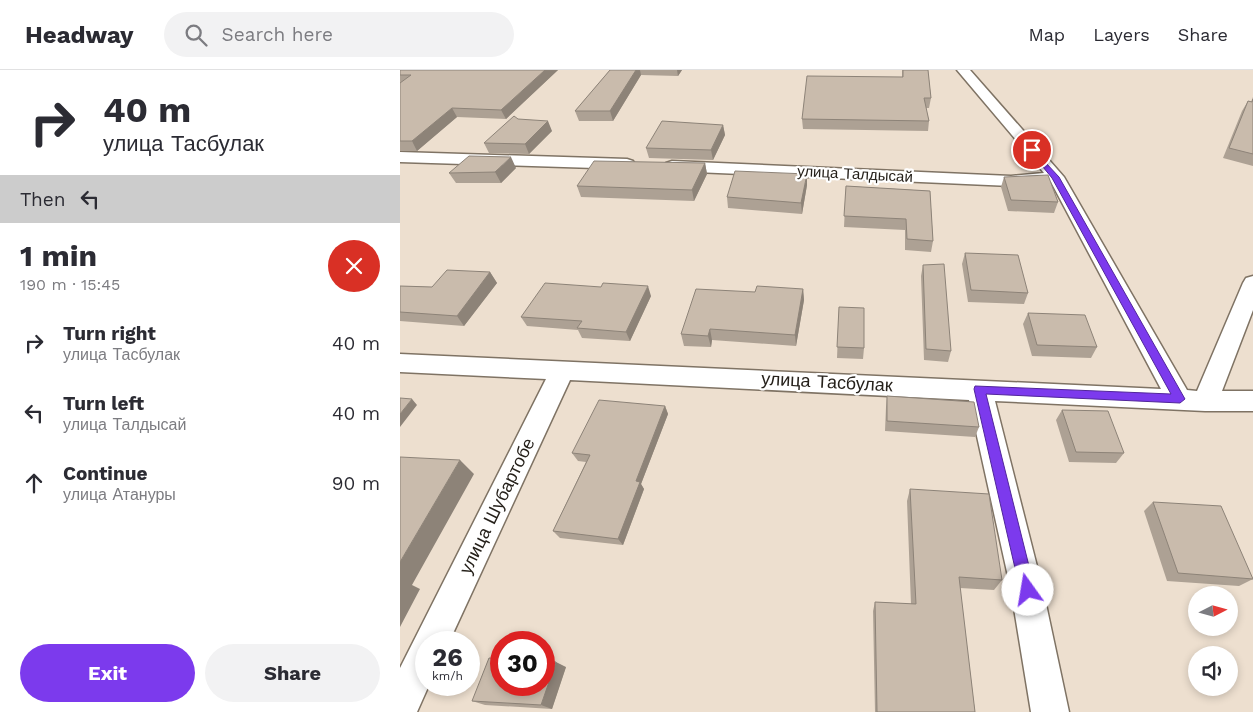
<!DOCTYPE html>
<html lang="en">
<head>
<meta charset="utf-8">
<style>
	:root { --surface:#fff; --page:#f2f2f3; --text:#2b2b33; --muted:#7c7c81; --line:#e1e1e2; --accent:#7c3aed }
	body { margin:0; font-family:"Work Sans",sans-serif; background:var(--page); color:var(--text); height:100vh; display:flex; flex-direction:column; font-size:19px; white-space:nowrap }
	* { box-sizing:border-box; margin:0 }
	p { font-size:16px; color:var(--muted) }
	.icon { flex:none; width:28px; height:28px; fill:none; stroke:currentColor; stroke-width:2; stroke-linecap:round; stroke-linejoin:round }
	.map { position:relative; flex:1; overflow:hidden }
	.side { display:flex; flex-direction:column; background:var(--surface); width:400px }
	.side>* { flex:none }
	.banner { background:#fff; color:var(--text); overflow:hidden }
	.needle { width:32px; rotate:84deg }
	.buttons { position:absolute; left:788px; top:516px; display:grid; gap:10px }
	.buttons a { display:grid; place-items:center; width:50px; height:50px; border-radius:50%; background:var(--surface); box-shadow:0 2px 8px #0003; font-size:25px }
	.speed { position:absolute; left:15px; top:561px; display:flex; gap:10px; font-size:25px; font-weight:700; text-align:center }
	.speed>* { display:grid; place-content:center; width:65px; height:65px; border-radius:50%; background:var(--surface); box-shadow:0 2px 8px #0003; line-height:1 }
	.speed small { font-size:12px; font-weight:400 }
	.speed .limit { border:8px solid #d22; background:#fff; color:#111 }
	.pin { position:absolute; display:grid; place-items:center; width:42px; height:42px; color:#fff; margin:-21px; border:2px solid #fff; border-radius:50%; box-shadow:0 1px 5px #0007 }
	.me { position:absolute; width:55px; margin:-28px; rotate:347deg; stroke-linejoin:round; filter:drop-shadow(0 0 4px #0008) }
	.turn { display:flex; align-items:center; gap:18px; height:105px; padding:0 20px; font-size:22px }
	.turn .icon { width:65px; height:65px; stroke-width:2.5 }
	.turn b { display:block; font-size:35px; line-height:42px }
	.then { display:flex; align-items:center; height:48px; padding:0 20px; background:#0003; gap:10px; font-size:19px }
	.round { display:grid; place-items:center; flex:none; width:52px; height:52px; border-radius:26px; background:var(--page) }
	.overview { display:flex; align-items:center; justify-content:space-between; height:85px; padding:0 20px }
	h1 { font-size:30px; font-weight:700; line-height:38px }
	.primary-button { display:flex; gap:10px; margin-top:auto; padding:10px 20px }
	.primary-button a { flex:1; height:58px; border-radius:30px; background:var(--accent); color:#fff; font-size:20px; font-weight:700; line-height:58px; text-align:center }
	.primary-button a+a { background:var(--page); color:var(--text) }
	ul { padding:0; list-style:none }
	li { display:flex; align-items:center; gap:15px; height:70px; padding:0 20px }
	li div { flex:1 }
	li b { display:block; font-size:19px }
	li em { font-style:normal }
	header { display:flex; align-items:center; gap:30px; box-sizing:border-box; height:70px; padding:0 25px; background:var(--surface); border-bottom:1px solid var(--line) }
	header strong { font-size:24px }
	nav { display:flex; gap:28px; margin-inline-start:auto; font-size:18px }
	.search { width:350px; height:45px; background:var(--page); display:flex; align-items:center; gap:12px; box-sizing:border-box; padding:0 18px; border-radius:28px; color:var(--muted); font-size:19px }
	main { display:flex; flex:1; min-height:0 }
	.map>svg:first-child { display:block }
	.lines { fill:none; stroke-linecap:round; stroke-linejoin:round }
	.minor-casing { stroke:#7f7364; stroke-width:3 }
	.minor { fill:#fff; fill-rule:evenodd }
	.wall { fill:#ada194 }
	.shaded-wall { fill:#8d8378 }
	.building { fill:#c9bbac; stroke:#8d8378 }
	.route { fill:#7c3aed; stroke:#51269a }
	.labels { text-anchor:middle; stroke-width:4.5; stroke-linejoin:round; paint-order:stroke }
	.far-street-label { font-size:15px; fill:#26211b; stroke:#fff }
	.street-label { font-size:18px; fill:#26211b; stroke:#fff }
</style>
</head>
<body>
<header>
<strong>Headway</strong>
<div class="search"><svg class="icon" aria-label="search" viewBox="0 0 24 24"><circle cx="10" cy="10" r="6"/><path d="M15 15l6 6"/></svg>Search here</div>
<nav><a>Map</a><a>Layers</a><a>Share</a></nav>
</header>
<main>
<section class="side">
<div class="banner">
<div class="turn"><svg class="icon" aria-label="right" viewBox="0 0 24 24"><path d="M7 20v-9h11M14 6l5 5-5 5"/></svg><div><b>40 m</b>улица Тасбулак</div></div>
<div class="then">Then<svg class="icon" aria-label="left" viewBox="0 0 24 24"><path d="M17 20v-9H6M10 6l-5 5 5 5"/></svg></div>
</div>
<div class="overview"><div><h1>1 min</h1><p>190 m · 15:45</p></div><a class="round" style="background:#d93025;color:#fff"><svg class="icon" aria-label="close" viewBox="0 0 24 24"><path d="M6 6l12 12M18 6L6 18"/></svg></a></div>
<ul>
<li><svg class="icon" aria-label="right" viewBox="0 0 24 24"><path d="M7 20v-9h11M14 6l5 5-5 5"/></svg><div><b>Turn right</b><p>улица Тасбулак</p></div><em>40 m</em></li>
<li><svg class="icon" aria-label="left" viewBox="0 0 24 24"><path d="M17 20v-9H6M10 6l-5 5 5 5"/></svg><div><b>Turn left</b><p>улица Талдысай</p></div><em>40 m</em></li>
<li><svg class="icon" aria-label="ahead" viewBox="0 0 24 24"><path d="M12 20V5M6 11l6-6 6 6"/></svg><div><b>Continue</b><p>улица Атануры</p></div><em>90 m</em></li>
</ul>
<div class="primary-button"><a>Exit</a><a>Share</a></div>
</section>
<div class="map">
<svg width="853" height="642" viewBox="0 0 853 642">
	<rect width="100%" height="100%" fill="#eddfcf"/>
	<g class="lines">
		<defs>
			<path id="minor" d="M557,0H570L664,107L787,320L797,321L843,213L846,208L853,206V240L822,321H853V341H805L595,331L643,520L669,642H631L611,520L569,330L170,310L49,572H26V615H29L17,642H0V598L146,309L0,302V284L761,319L651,112L611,116L272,101L266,99L264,96L266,93L272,91L611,106L644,103Z
				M0,82L227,89L233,91L235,94L233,97L227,99L0,92Z"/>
		</defs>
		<!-- minor casing -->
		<use href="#minor" class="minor-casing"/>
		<!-- minor -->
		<use href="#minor" class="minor"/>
	</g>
	<!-- wall -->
	<path class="wall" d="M0,0H158L106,49L57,47L17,81H0Z
		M210,0H282L278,6L241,5L213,51H179L175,41Z
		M502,0H528L531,28L529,38H526L529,51L528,61L403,59L402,49L502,7Z
		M853,27V96L823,88L842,41L848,31L851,32Z
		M118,49L152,61L129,84L89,83L84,73Z
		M323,55L325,65L313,90L249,88L246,78Z
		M305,93L307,104L294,131L181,127L177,116Z
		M116,98L101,113H56L49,103Z
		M604,107L658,132L654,143L608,141L601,117Z
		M407,115L402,144L328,138L327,127Z
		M446,116L530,121L533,171L531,182L505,180V160L444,157Z
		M565,183L628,223L624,234L568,232L562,194Z
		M523,195L551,281L548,292L524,290L521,206Z
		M90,202L97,213L64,256L0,251V216L32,217Z
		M403,219L404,230L396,276L312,270L311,277L284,276L281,264L355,222Z
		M251,226L230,271L182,268L178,260L127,256L121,247Z
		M439,237L464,278L463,289L437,288Z
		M628,243L697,277L691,288L632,286L623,254Z
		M487,326L579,357L575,367L485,361L486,337Z
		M265,336L268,344L241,414L244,419L223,475L160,468L153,461L186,392L178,391L172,383Z
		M662,340L724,383L716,393L669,392L656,350Z
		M510,419L602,510L594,520L560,518L575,642H475L473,541L475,532L511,534L507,431Z
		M753,432L853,509L839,516L767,511L744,441Z
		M166,597L152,639L85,635L72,631Z"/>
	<!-- shaded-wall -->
	<path class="shaded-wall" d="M145,0H158L106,49L101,40Z
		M236,0H240L241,5L213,51L210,41Z
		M277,0H282L278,6Z
		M52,38L57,47L17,81L12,71Z
		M148,51L152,61L129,84L125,74Z
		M323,55L325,65L313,90L311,80Z
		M111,87L116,98L101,113L95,102Z
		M305,93L307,104L294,131L292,120Z
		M407,104V115L402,144L401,133Z
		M90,202L97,213L64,256L57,246Z
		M248,216L251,226L230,271L226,262Z
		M403,219L404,230L396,276L395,265Z
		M310,259L312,270L311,277L308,266Z
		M12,329L17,335L0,357V344Z
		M265,336L268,344L241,414L244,419L223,475L218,469L236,411Z
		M60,390L74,404L12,515L20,519L0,557V492Z
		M156,592L166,597L152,639L141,635Z"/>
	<!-- building -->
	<path class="building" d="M0,0H145L101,40L52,38L12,71H0V13L11,5H0Z
		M210,0H236L210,41H175Z
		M503,0H528L531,28H524L529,51L402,49L407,6L503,7Z
		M853,29V84L829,78L848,31L852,32Z
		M114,46L118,49L148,51L125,74L84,73Z
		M262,51L323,55L311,80L246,78Z
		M69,86L111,87L95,102L49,103Z
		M194,91L305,93L292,120L177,116Z
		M335,101L407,104L401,133L327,127Z
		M648,105L658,132L611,130L604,107Z
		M446,116L530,121L533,171L507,169L506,149L444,146Z
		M565,183L618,185L628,223L571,220Z
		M544,194L551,281L526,279L523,195Z
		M47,200L90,202L57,246L0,242V216L32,217Z
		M145,213L201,217L203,213L248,216L226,262L177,258L182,251L121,247Z
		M357,216L403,219L395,265L310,259L308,266L281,264L296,219L355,222Z
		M439,237L464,238V278L437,277Z
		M628,243L685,245L697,277L637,275Z
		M487,326L574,332L579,357L487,351Z
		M0,328L12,329L0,344Z
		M199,330L265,336L236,411L240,412L218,469L153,461L190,385L172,383Z
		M662,340L708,341L724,383L676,382Z
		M0,387L60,390L0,492Z
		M510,419L589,424L602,510L559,507L575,642H477L475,532L516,534Z
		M753,432L821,436L853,509L778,503Z
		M89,588L101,589V615H144V591L156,592L141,635L72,631Z"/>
	<!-- route -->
	<path class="route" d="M632,78L659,107L785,329L780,333L586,324L635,520L633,526L628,528L622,526L620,520L574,319L575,316L771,324L652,108L629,80Z"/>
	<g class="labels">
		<!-- far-street labels -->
		<g class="far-street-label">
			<text transform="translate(455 104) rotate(3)" y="5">улица Талдысай</text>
		</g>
		<!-- street labels -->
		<g class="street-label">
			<text transform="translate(427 312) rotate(3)" y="6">улица Тасбулак</text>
			<text transform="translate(97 436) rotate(-64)" y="6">улица Шубартобе</text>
		</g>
	</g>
</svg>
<div class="buttons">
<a><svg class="needle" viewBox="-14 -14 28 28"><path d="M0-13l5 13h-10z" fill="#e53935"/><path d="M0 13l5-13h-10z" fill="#7c7c81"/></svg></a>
<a><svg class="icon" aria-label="sound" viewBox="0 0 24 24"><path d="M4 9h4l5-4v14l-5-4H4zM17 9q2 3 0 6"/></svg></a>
</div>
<div class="speed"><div>26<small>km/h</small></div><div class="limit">30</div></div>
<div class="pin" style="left:632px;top:80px;background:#d93025"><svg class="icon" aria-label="arrive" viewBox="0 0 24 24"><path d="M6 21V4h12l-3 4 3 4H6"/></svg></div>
<svg class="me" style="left:628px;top:520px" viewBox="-20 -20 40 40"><circle r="19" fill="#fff"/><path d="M0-13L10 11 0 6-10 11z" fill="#7c3aed"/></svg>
</div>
</main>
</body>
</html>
